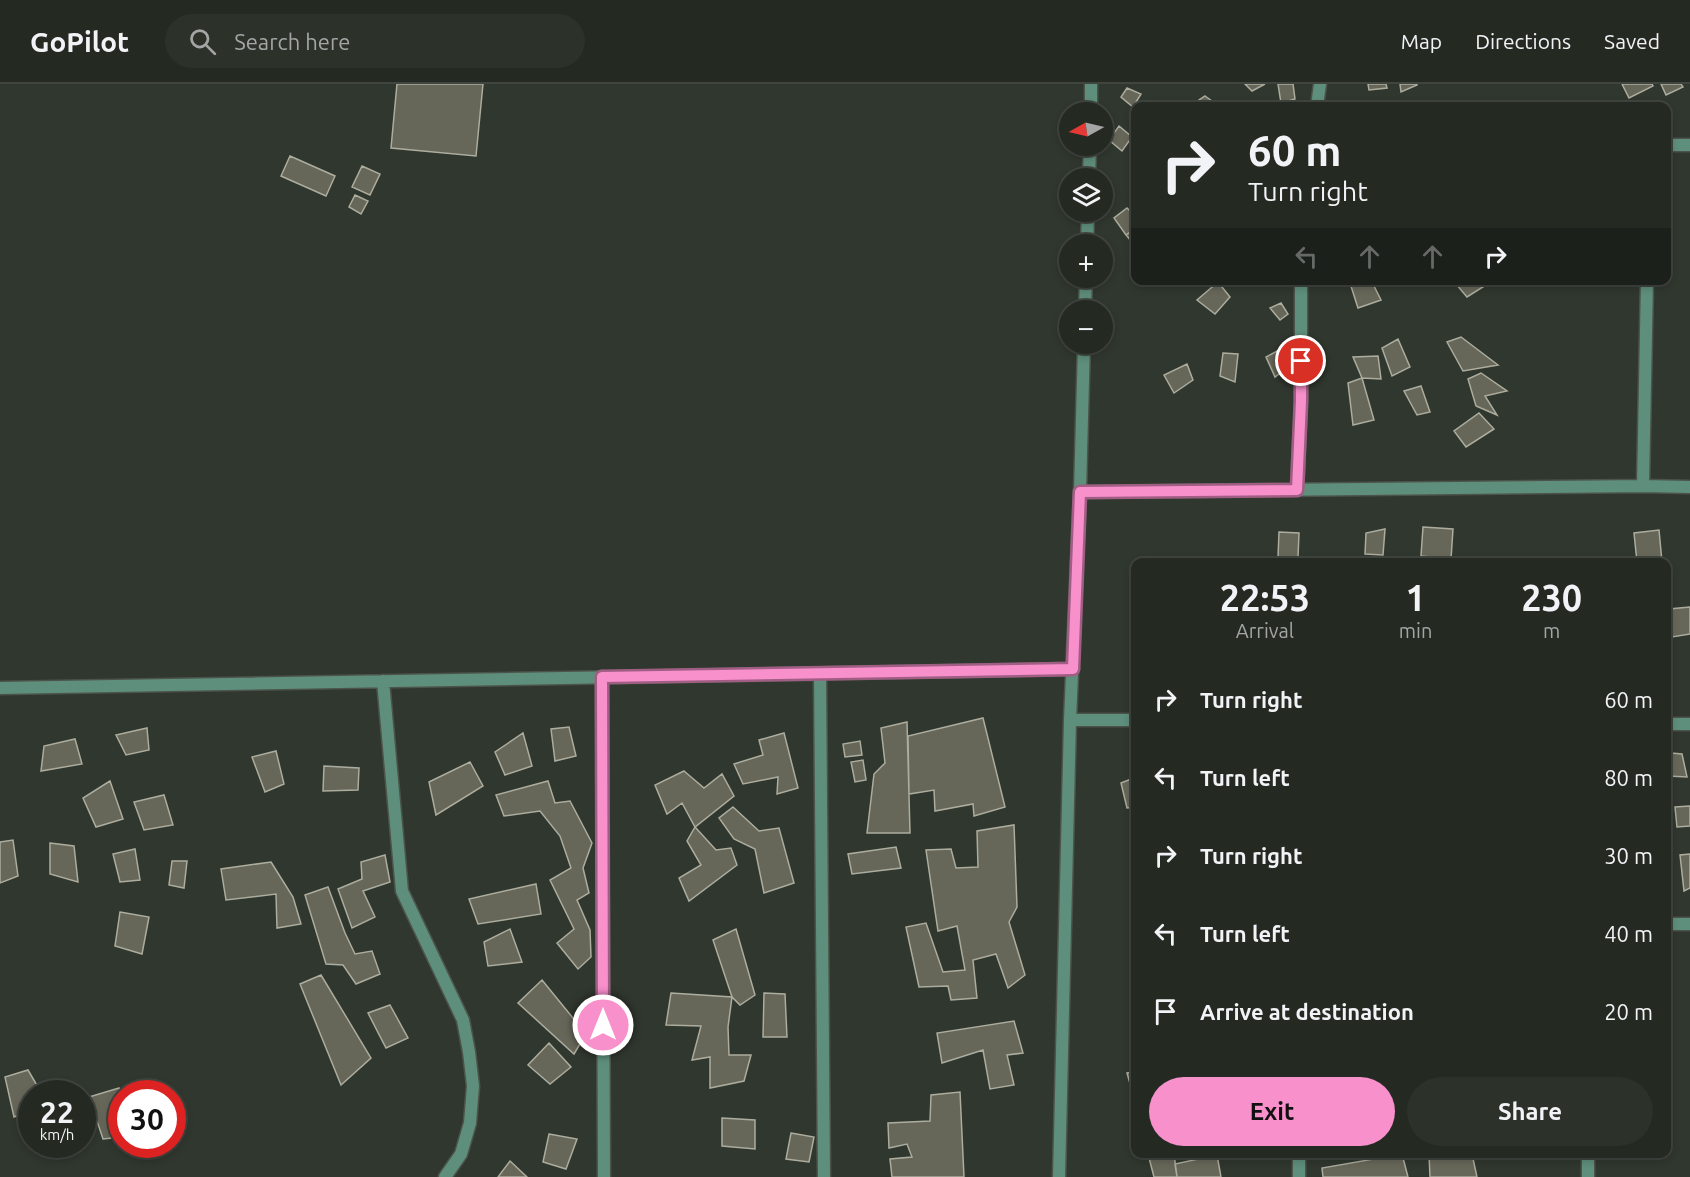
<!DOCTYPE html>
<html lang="en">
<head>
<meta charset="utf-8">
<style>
	:root { --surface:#242922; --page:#2c312a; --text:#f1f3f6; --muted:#a3a6a5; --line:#414540; --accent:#f890cb }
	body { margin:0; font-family:Ubuntu,sans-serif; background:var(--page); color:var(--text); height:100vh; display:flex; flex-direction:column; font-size:22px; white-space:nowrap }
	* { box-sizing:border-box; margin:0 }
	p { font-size:20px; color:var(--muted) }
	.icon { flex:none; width:33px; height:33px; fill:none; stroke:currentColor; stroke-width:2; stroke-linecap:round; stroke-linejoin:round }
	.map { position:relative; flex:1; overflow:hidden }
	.side { position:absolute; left:1131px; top:474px; width:540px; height:600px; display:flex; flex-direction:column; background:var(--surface); border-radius:12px; box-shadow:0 3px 9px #0003,0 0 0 2px var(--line) }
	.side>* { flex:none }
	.guide { position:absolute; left:1131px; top:18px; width:540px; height:183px; border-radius:12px; box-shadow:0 3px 9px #0003,0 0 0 2px var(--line); background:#242922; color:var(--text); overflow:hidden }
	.needle { width:39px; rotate:262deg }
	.buttons { position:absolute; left:1059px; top:18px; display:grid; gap:12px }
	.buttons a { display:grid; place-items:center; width:54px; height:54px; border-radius:50%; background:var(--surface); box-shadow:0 3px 9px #0003,0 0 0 2px var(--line); font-size:30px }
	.speed { position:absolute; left:18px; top:996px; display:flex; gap:12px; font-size:30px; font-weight:700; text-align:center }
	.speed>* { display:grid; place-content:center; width:78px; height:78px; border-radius:50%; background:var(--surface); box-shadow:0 3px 9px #0003,0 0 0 2px var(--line); line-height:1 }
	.speed small { font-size:15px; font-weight:400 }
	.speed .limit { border:9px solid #d22; background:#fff; color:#111 }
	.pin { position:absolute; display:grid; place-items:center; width:51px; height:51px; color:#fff; margin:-26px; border:3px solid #fff; border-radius:50%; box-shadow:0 2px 6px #0007 }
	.me { position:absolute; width:66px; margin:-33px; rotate:0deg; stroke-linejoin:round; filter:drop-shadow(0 0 4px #0008) }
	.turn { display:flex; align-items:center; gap:21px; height:126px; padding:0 18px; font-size:27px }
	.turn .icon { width:78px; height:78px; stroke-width:2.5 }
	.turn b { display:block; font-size:42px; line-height:51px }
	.lanes { display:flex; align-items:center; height:57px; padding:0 18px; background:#0003; justify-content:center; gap:30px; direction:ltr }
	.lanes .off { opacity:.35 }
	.eta { display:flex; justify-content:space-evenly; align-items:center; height:102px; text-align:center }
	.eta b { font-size:36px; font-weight:700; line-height:42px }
	.button { display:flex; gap:12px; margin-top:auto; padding:12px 18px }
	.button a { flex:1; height:69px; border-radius:36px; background:var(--accent); color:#111; font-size:24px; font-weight:700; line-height:69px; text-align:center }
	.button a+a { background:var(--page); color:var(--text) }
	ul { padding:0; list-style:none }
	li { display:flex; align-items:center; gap:18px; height:78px; padding:0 18px }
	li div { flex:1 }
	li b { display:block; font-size:22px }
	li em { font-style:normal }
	header { display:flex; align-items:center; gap:36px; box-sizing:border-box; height:84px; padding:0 30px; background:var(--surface); border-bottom:2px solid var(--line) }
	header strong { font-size:28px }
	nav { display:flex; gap:33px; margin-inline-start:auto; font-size:21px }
	.search { width:420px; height:54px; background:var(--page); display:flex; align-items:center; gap:15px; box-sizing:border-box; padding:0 21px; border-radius:33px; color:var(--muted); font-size:22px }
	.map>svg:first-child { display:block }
	.building { fill:#666659; stroke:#acad9e; stroke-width:1.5 }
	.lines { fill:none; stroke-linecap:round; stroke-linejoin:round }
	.minor-casing { stroke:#4c534a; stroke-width:15 }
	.minor { stroke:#5e8e7c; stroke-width:12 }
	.route-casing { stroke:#a15e84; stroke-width:15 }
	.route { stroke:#f890cb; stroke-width:10 }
</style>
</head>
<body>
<header>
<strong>GoPilot</strong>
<div class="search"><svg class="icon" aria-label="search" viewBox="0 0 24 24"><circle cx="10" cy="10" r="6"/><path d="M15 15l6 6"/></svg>Search here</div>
<nav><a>Map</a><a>Directions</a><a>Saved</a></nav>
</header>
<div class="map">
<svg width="1690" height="1093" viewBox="0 0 1690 1093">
	<rect width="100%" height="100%" fill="#30372e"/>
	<!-- building -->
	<path class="building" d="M397,0H483L476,72L391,64Z
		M1245,0H1265L1252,7Z
		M1278,0H1293L1295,15L1281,19Z
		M1368,0H1386L1387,4L1369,6Z
		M1400,0H1417V1L1401,8Z
		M1622,0H1652L1653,2L1629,14Z
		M1661,0H1681L1683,3L1666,11Z
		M1127,4L1141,10L1133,23L1121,13Z
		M1205,12L1219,22H1190Z
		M1119,42L1132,53L1122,67L1109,56Z
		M290,72L335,92L326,112L281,92Z
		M362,82L380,90L370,111L352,103Z
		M355,111L368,117L361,130L349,123Z
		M1127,124L1136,133V144L1126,151L1114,134Z
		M1136,144V163L1126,151Z
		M1349,196H1371L1381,216L1358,224Z
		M1464,196H1486V201L1467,213L1456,200Z
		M1218,198L1230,213L1215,230L1197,216Z
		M1281,219L1288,230L1280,236L1270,224Z
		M1461,253L1498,281L1463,287L1447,258Z
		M1398,255L1410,283L1392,292L1382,264Z
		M1279,266L1288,283L1275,293L1266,273Z
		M1223,269L1238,270L1235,298L1220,292Z
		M1378,272L1381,295L1362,294L1353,273Z
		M1187,280L1193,296L1174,309L1164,291Z
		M1481,289L1507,307L1485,312L1497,331L1476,322L1468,295Z
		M1362,294L1374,336L1353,341L1348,299Z
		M1421,302L1430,328L1417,331L1404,307Z
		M1479,329L1494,345L1466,363L1454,347Z
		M1423,443L1453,445L1451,475L1421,472Z
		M1385,445L1383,471L1365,470L1366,449Z
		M1659,446L1662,478H1637L1634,449Z
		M1279,448L1299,449L1298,473H1278Z
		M1690,523V550L1672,553L1669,525Z
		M983,634L1005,723L974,732L973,720L935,727L934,706L909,710L908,652Z
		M907,638L910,749H867L874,690L885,679L881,644Z
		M569,643L576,672L555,677L551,645Z
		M147,644L149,666L126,671L116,651Z
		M523,649L532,682L505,691L495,668Z
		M784,649L798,704L777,710L778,693L743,700L734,680L763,671L759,656Z
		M75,655L82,680L41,687L44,662Z
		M860,657L862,671L845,673L843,660Z
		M276,667L284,700L265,708L252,673Z
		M1671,669L1682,670L1687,693L1668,692Z
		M863,676L866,696L855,698L851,678Z
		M470,678L483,702L436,731L429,698Z
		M324,682L359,684L358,706L323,707Z
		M684,687L704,704L722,690L734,712L695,743L682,719L667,730L655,701Z
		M1136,693V723L1127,724L1121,699Z
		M110,697L123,735L96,743L83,714Z
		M548,697L555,719L570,717L592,759L583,784L589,809L577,816L590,846L591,873L578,885L557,859L574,845L550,796L571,784L560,752L540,727L504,732L496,711Z
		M164,711L173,741L144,746L134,718Z
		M1690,722V742L1677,743L1675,723Z
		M733,723L759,747L779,744L794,799L764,809L755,765L734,755L719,734Z
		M1014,741L1017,823L1009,838L1025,891L1008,904L996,870L973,876L977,914L951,916L948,902L919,903L906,843L926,839L943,888L965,886L957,842L938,847L926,766L951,765L956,784L978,783L977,747Z
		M695,743L716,766L731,764L737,781L689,817L679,794L701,781L687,757Z
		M13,756L18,792L0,799V758Z
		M50,759L74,762L78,798L50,790Z
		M896,763L901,784L852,790L848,770Z
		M135,765L140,796L120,798L113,770Z
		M1690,770V804L1684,807L1680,771Z
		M385,771L390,798L363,807L375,833L352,844L338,805L362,795L361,778Z
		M172,777H187L184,804L169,801Z
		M271,778L293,813L301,840L277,844L276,810L226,816L221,785Z
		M536,800L541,830L478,840L469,815Z
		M328,803L345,849L355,870L372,867L380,890L356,900L343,881L326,880L305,811Z
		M120,828L149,833L142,870L115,862Z
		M510,845L522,878L488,882L484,858Z
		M736,845L755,911L740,921L732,913L713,856Z
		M321,891L371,974L341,1001L300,900Z
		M542,896L586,950L574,970L518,919Z
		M671,909L732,913L728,943L729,971H751L744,997L710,1004V973L692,976L701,942L666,941Z
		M764,909L785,910L787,953H763Z
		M390,921L408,954L386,964L368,929Z
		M1014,937L1023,969L1007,971L1014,1001L990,1005L983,966L942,979L937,949Z
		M549,959L571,983L550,1000L528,981Z
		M28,986L42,1010H32V1026L14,1033L5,993Z
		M1136,988V1021L1127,989Z
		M119,1004L122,1023V1053L103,1055L89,1013Z
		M960,1008L964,1093H892L890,1075L912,1073L907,1060L889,1064L888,1039L930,1037L931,1011Z
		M722,1034L755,1036V1065L722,1062Z
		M791,1049L814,1053L809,1078L786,1075Z
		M549,1050L577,1055L566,1085L543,1078Z
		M1148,1070H1174L1177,1093H1154Z
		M1402,1070L1408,1093H1323L1322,1084Z
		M1429,1070H1472L1477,1093H1430Z
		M1217,1071L1221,1093H1177L1175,1080Z
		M510,1077L527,1093H498Z"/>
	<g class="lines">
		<defs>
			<path id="minor" d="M1317,22L1320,0
				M1091,28V0
				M1666,61H1690
				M1089,94L1090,62
				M1087,160L1088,128
				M1085,226L1086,194
				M1643,402L1647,196
				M1297,406L1301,317V196
				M1080,408L1643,402L1690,403
				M820,590L824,1093
				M602,593L604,1093
				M383,597L402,807L463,936L469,968L473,1002L470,1039L461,1070L445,1093
				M0,604L1073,585
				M1070,636H1136
				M1666,640H1690
				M1666,840H1690
				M1299,1070V1093
				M1588,1070V1093
				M1059,1093L1070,636L1080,408L1084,260"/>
		</defs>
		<!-- minor casing -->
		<use href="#minor" class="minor-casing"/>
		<!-- minor -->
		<use href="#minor" class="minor"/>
	</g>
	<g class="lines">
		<defs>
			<path id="route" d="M603,941L602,593L1073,585L1080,408L1297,406L1301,317V277"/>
		</defs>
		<!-- route casing -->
		<use href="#route" class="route-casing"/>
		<!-- route -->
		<use href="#route" class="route"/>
	</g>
</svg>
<div class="buttons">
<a><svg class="needle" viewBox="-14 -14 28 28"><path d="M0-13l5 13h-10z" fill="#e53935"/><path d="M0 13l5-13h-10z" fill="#a3a6a5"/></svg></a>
<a><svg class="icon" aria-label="layers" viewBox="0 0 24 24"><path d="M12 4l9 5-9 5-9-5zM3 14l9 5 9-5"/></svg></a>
<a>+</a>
<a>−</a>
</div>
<div class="speed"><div>22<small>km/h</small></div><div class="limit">30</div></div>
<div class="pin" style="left:1301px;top:277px;background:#d93025"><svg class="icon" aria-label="arrive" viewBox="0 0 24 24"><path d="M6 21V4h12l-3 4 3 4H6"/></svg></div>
<svg class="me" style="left:603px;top:941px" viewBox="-20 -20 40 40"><circle r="17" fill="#f890cb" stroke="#fff" stroke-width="3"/><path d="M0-11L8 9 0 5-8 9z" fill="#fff"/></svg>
<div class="guide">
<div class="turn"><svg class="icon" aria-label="right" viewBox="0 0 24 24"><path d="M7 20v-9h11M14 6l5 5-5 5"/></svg><div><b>60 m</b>Turn right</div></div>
<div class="lanes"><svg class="icon off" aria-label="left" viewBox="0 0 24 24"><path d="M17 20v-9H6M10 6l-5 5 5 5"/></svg><svg class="icon off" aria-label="ahead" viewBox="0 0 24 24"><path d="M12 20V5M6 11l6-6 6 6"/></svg><svg class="icon off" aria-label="ahead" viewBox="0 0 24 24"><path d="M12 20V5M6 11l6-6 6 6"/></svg><svg class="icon" aria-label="right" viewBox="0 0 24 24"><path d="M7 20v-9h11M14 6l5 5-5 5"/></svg></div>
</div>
<section class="side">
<div class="eta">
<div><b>22:53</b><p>Arrival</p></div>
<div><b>1</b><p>min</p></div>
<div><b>230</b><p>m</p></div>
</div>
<ul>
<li><svg class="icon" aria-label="right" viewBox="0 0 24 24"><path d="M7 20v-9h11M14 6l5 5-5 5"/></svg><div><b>Turn right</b></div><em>60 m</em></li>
<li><svg class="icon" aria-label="left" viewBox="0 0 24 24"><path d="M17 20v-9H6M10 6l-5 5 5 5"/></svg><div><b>Turn left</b></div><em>80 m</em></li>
<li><svg class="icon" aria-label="right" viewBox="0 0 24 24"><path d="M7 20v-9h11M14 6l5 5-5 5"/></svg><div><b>Turn right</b></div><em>30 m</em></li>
<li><svg class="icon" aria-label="left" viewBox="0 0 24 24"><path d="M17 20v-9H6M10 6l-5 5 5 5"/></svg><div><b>Turn left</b></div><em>40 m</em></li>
<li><svg class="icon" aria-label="arrive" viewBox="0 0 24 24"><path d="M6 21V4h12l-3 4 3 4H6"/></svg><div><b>Arrive at destination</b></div><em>20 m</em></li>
</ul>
<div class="button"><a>Exit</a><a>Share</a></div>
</section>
</div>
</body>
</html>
